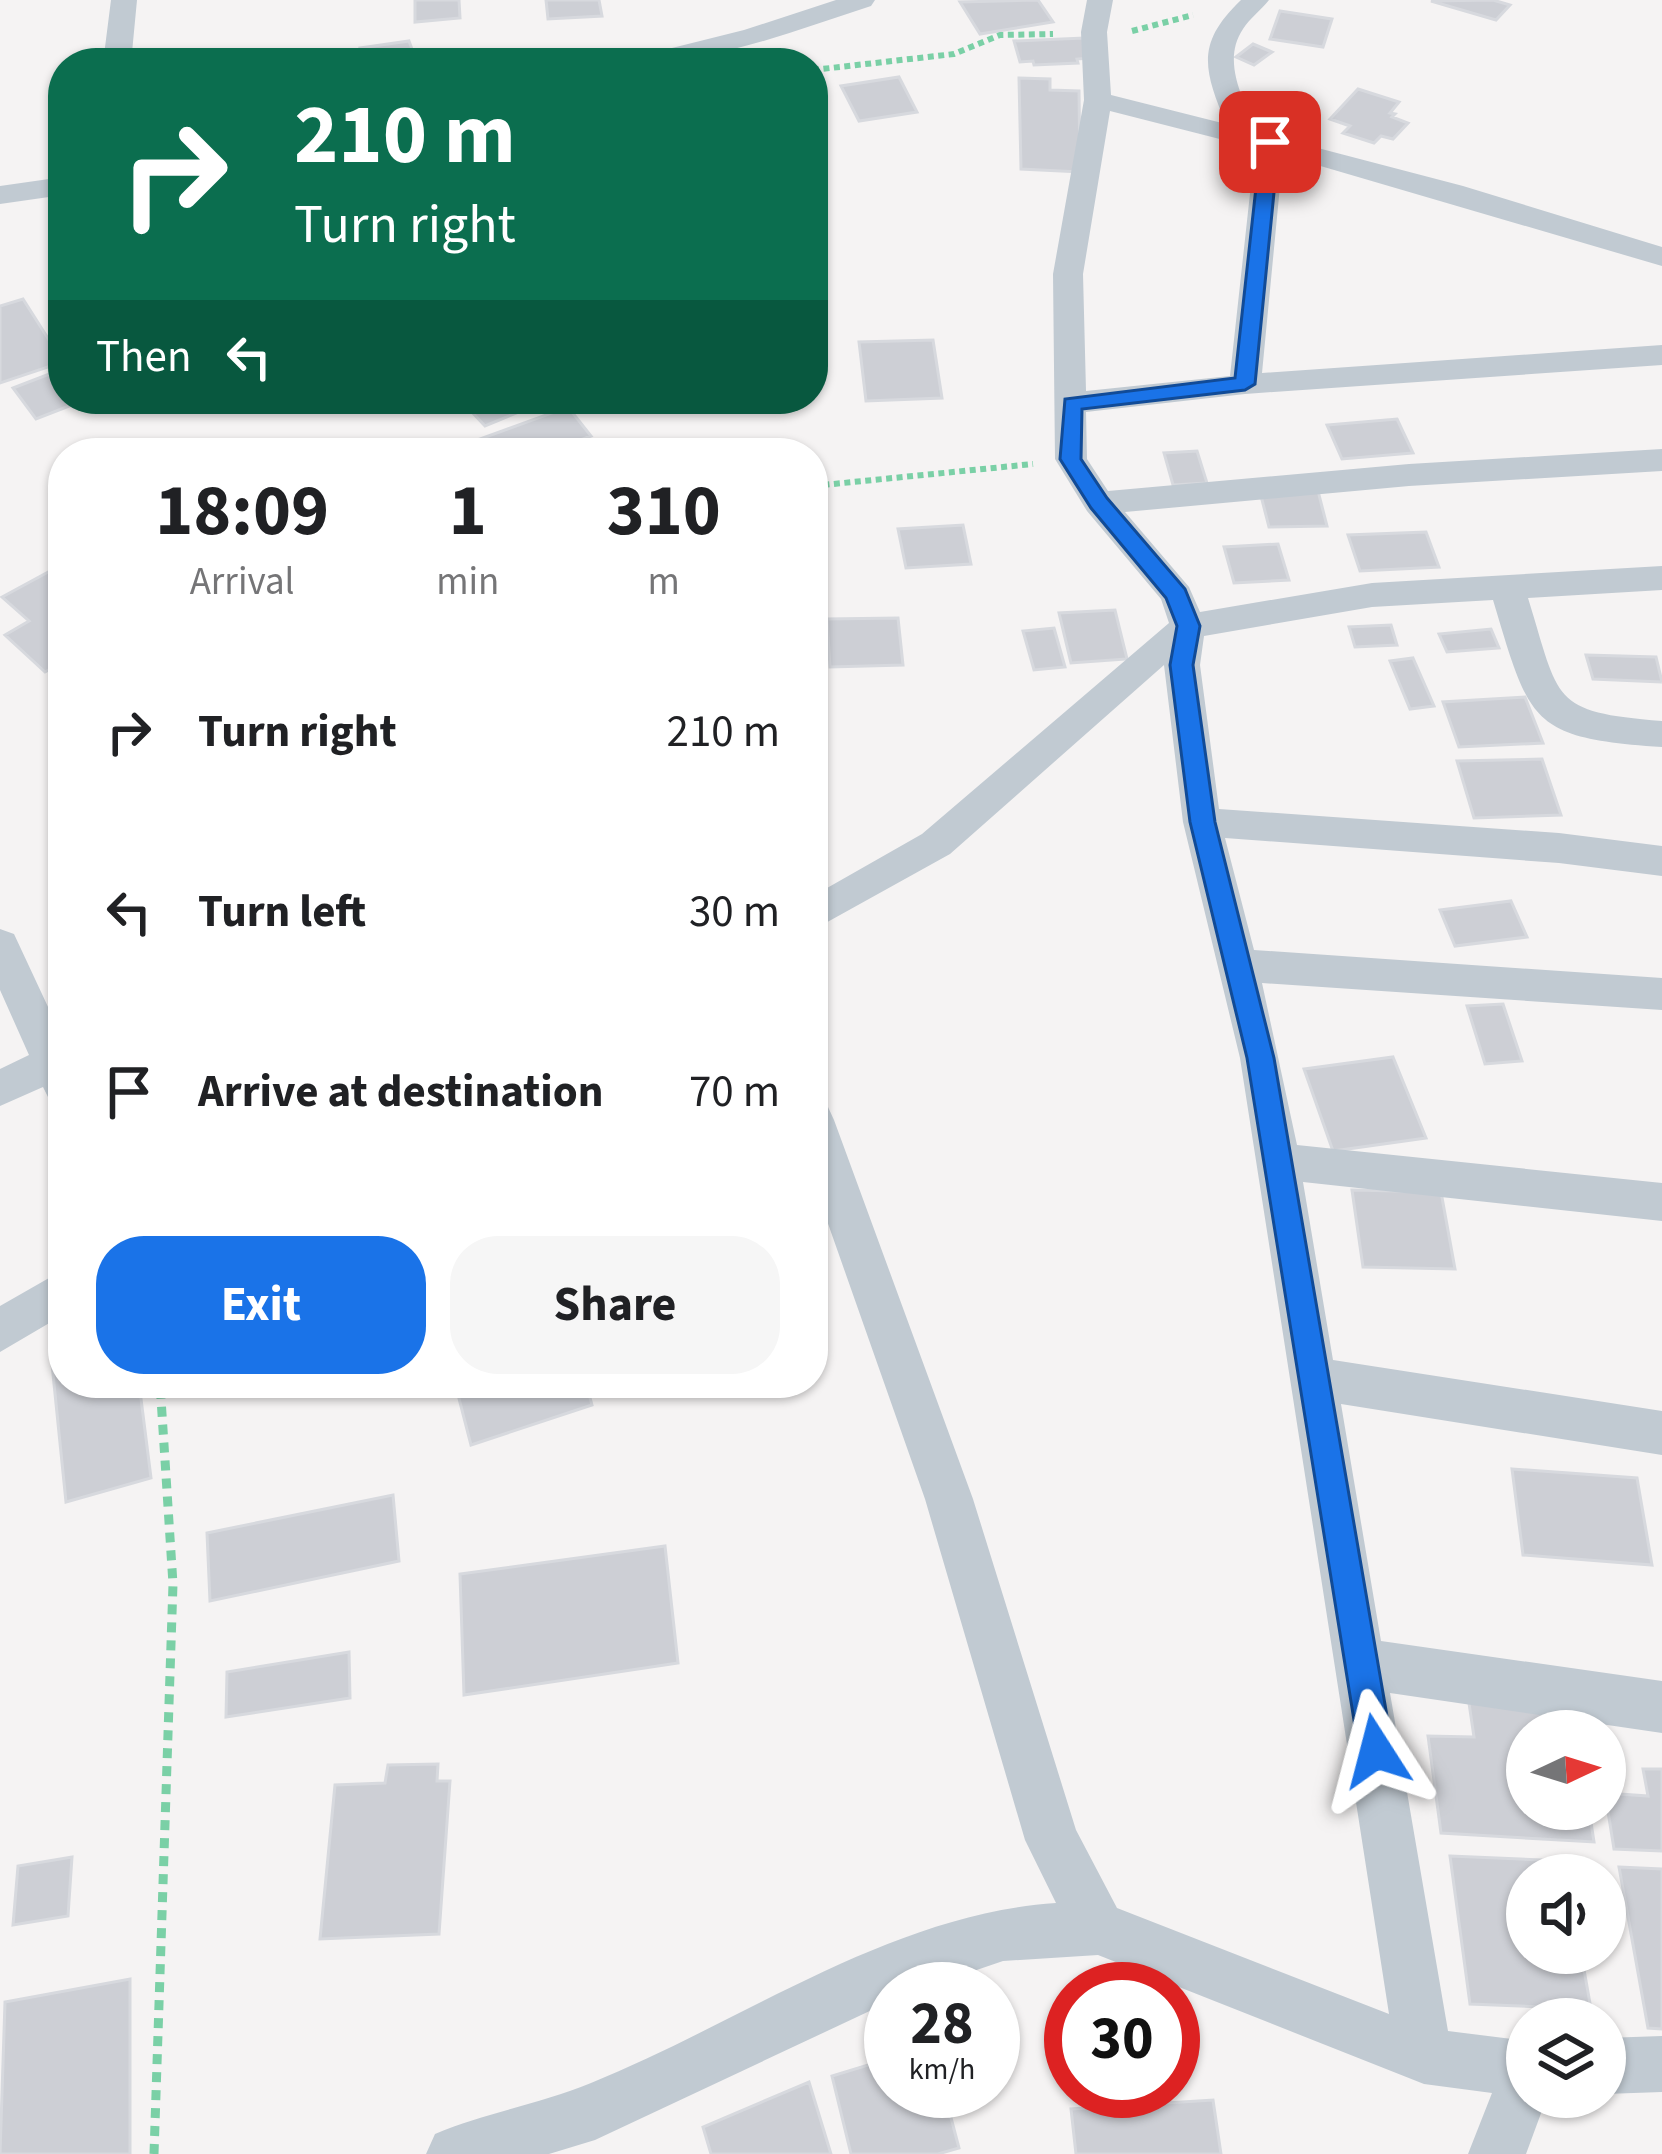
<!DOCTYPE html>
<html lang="en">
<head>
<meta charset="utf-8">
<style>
	:root { --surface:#fff; --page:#f6f6f6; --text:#202124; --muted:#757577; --accent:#1a73e8 }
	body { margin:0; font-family:"Source Sans 3",sans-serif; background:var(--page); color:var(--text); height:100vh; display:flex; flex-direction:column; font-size:45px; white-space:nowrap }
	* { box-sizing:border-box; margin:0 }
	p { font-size:39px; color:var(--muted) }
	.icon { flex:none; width:66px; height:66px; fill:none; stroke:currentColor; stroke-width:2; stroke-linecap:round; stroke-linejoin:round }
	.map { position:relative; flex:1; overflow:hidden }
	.sheet { position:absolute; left:48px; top:438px; width:780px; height:960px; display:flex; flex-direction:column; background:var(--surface); border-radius:48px; box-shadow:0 3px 9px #0004 }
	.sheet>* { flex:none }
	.guide { position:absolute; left:48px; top:48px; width:780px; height:366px; border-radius:48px; box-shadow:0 3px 9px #0004; background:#0b6e4f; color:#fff; overflow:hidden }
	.needle { width:78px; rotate:86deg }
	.buttons { position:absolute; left:1506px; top:1710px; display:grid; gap:24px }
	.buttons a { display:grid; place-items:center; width:120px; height:120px; border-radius:50%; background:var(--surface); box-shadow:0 3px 9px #0004; font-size:60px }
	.speed { position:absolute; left:864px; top:1962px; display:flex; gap:24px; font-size:60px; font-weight:700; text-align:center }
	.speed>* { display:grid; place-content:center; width:156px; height:156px; border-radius:50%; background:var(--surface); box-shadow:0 3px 9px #0004; line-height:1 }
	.speed small { font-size:30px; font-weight:400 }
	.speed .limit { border:18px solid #d22; background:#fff; color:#111 }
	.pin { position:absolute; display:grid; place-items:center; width:102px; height:102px; color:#fff; margin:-51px; border-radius:24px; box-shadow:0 6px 18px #0006 }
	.me { position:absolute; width:132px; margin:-66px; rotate:351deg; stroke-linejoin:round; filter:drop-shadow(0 0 9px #0008) }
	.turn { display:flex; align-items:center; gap:42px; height:252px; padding:0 48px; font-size:54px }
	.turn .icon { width:156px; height:156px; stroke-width:2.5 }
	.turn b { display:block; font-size:84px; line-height:102px }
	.then { display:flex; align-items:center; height:114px; padding:0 48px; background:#0003; gap:24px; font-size:45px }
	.eta { display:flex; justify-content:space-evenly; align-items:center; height:204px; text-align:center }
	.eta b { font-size:72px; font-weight:700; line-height:84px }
	.primary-button { display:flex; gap:24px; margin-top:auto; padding:24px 48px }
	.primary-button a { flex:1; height:138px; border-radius:48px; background:var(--accent); color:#fff; font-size:48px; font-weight:700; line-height:138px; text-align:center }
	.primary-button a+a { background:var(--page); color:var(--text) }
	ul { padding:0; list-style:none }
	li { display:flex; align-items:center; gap:36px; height:180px; padding:0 48px }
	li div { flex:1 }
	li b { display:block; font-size:45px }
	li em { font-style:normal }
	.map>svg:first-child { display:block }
	.building { fill:#cdcfd5; stroke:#d7d9de; stroke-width:3 }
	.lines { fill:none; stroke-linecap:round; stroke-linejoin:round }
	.path-far1 { stroke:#7ad0a6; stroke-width:6; stroke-dasharray:6 4.5; stroke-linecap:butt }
	.path { stroke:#7ad0a6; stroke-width:9; stroke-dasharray:10 8; stroke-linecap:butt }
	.street { fill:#c1cad2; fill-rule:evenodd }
	.route { fill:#1a73e8; stroke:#114b97; stroke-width:3 }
</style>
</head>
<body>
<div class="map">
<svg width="1662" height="2154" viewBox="0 0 1662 2154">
	<rect width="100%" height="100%" fill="#f5f3f3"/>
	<!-- building -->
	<path class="building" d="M415,0H459L460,18L415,22Z
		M546,0H599L602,16L548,19Z
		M1038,0L1053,22L980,34L960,2Z
		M1493,0L1510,5L1496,20L1431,1Z
		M1280,11L1332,19L1323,47L1270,39Z
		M1084,38L1091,58L1077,59L1078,63L1034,65L1033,61L1020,62L1014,41Z
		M409,41L417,63H364L360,48Z
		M1253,44L1272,52L1254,65L1236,57Z
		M336,51L337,63H246V59Z
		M899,77L917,112L859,121L841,86Z
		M1019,78L1050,79V90L1079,91L1080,172L1021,169Z
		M1358,89L1399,102L1390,113L1395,114L1392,117L1408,123L1393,139L1381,136L1374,143L1343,133L1350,126L1330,119Z
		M23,299L63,362L0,383V306Z
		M933,340L942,398L866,401L859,342Z
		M57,371L63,378V399L82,401L36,419L13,388Z
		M501,399H550L485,426L471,411Z
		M568,407L591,436L546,453H490L480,439Z
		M1397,419L1413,453L1342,459L1327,425Z
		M1197,451L1207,483L1173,485L1164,453Z
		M1318,491L1327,526L1269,527L1260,492Z
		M963,525L971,564L906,568L898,529Z
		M1426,532L1439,567L1360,571L1348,535Z
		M1278,544L1289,580L1234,583L1224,547Z
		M63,564V662L45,672L5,635L29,621L2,597Z
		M1115,610L1127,659L1071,663L1059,613Z
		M898,618L903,665L830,667L827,619Z
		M1391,625L1397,645L1355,647L1349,627Z
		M1054,628L1065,667L1034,670L1023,631Z
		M1491,629L1499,648L1447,652L1439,634Z
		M1586,655L1656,657L1662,682L1593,679Z
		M1413,658L1434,706L1410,709L1390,661Z
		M1525,697L1543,743L1459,747L1443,702Z
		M1542,759L1561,815L1474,818L1457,761Z
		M1511,901L1527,937L1455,946L1440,910Z
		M1503,1004L1522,1061L1485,1064L1467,1006Z
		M1393,1057L1426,1138L1333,1151L1304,1069Z
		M1352,1190L1441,1192L1455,1269L1363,1267Z
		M63,1361V1383H139L151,1478L66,1502L52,1364Z
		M455,1383H586L592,1405L471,1445Z
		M1512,1469L1637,1478L1652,1565L1523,1555Z
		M393,1495L399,1561L210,1601L207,1533Z
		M665,1546L678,1663L464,1695L460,1574Z
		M349,1652L350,1698L226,1717L227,1672Z
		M1469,1703L1571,1707L1575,1731H1527V1809H1589L1594,1842L1441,1833L1428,1736L1474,1737Z
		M438,1764L437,1781H450L439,1934L320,1939L335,1785L385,1783L388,1765Z
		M1643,1769H1662V1851L1614,1849L1605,1793L1648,1796Z
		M1450,1856L1566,1861L1568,1875H1527V1953H1581L1591,2009L1470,2004Z
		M72,1857L68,1916L13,1925L18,1866Z
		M1619,1867L1662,1869V2029L1648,2028Z
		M130,1979V2154H0L5,2002Z
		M891,2058V2091H944L959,2148L938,2154H851L832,2076Z
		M809,2082L831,2154H711L703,2127Z
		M1213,2100L1221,2154H1076L1071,2109Z"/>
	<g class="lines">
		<!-- path-far1 -->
		<path class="path-far1" d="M1132,31L1193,15
			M813,70L954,54L1000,35L1053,34
			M813,486L1033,464"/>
		<!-- path -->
		<path class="path" d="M154,2154L173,1584L160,1383"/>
		<!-- street -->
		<path class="street" d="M111,0H137L131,63H103Z
			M836,0H875L871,6C793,31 715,63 632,63L636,57L744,30Z
			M1087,0H1113L1107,32L1111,95L1226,124C1204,70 1195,44 1241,0H1269C1261,10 1250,18 1243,29C1221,62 1244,100 1257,132L1463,186L1662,247V266L1283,155L1262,373L1662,345V365L1245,394L1086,412L1087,459L1108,491L1409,464L1662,449V471L1409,486L1125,512L1189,587L1200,612L1372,583L1662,566V590L1528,598C1560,701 1550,712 1662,721V747C1530,738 1530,723 1493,600L1372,607L1204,636L1200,665L1219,809L1559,833L1662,846V876L1559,863L1225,838L1254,950L1662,978V1010L1262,983L1297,1145L1662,1183V1221L1303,1182L1333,1360L1662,1411V1455L1341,1404L1381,1641L1662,1681V1733L1390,1693L1448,2031L1527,2041V2097H1547L1526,2154H1468L1492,2093L1424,2084L1098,1955L1003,1961L921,1989H891V2001L595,2140L549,2154H426L435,2134C485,2113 540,2104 591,2083C742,2022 890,1914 1056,1903L1025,1840L925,1499L813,1181V1102L828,1107L834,1120L973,1499L1076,1830L1117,1908L1389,2014L1240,1058L1183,822L1164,665L950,854L813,930V896L922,834L1169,623L1161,599L1087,511L1055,459L1053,274L1084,100L1081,32ZM1110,111L1255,148L1230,376L1086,391L1083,274Z
			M63,177V195L0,204V186Z
			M0,929L14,934L63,1039V1103L48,1097L43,1087L0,1106V1069L29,1055L0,990Z
			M63,1270V1315L0,1352V1306Z
			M1662,2036V2092L1605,2094V2038Z"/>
	</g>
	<!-- route -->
	<path class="route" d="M1270,137L1279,142L1255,384L1245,390L1082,409L1081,459L1107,498L1185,589L1200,626L1193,665L1215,822L1274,1058L1393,1751L1388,1763L1376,1768L1364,1763L1359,1751L1247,1058L1190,822L1170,665L1177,626L1166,598L1091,508L1060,459L1065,399L1235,378L1261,142Z"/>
</svg>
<div class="buttons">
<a><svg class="needle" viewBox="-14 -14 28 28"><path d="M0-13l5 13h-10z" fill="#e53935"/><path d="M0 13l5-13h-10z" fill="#757577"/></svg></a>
<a><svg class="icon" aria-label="sound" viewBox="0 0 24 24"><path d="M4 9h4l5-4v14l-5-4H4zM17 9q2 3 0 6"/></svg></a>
<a><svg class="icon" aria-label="layers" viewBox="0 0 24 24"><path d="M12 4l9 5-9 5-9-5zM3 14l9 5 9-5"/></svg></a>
</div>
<div class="speed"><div>28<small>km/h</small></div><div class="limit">30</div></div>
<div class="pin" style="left:1270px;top:142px;background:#d93025"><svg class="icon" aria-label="arrive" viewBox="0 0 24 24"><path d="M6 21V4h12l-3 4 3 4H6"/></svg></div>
<svg class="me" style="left:1376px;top:1751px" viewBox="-20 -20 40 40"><path d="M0-17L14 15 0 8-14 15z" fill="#1a73e8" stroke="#fff" stroke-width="4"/></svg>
<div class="guide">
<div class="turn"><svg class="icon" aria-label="right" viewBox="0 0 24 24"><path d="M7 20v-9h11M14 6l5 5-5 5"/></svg><div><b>210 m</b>Turn right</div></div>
<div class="then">Then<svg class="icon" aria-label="left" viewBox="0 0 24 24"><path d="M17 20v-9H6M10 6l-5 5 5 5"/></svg></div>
</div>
<section class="sheet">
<div class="eta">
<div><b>18:09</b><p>Arrival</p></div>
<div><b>1</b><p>min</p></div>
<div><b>310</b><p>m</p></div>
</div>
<ul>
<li><svg class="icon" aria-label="right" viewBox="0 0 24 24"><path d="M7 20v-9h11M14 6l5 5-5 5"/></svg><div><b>Turn right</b></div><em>210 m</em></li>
<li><svg class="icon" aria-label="left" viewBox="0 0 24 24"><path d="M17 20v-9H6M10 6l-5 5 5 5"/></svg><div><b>Turn left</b></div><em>30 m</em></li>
<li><svg class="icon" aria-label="arrive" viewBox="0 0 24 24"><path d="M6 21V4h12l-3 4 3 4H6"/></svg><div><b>Arrive at destination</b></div><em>70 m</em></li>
</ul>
<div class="primary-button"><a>Exit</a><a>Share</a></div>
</section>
</div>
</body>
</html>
